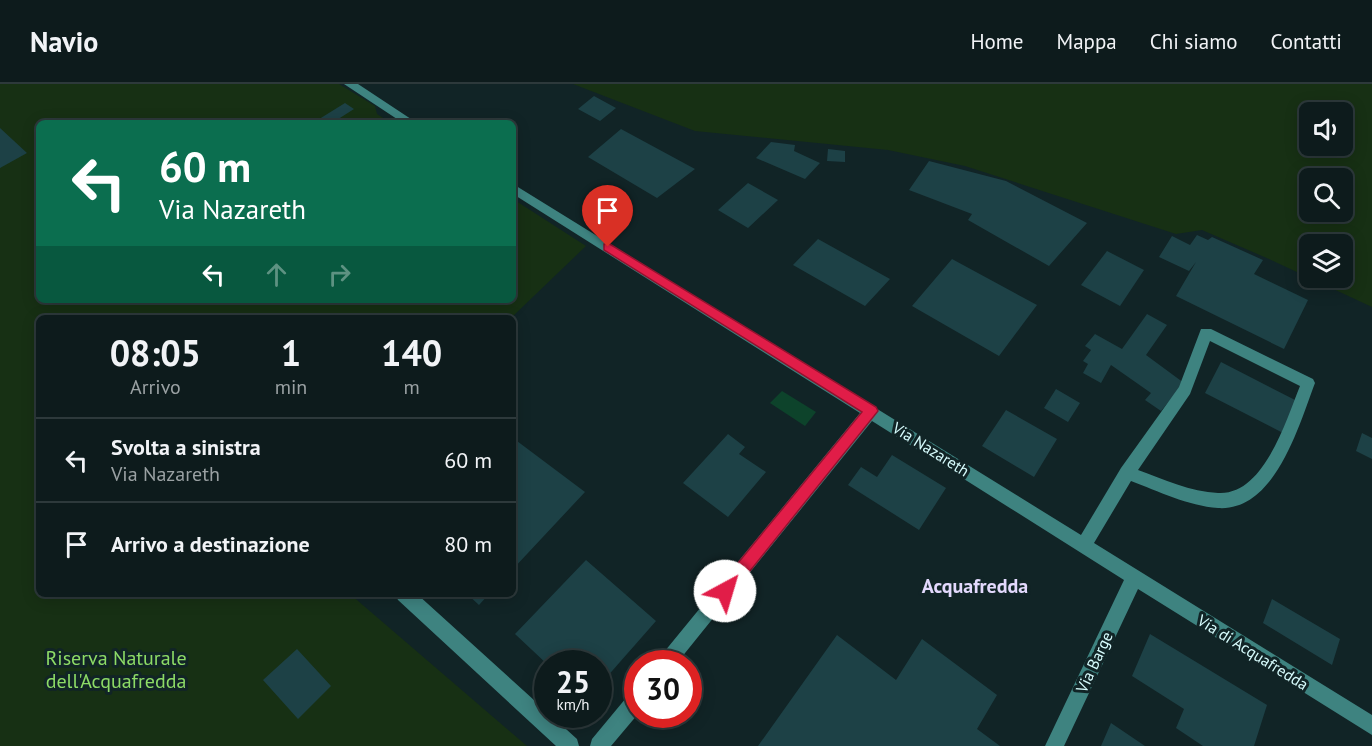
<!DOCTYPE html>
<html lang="it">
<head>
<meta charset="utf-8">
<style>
	:root { --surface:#0d1b1c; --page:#162425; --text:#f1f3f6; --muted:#9aa1a3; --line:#2d393b }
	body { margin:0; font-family:"PT Sans",sans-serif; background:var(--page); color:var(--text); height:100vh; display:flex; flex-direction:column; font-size:22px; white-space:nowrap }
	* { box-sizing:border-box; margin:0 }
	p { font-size:20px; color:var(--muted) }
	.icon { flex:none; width:33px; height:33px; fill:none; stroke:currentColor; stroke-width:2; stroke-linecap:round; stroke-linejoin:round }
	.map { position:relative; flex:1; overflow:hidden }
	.drawer { position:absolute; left:36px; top:231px; width:480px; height:282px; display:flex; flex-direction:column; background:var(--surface); border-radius:9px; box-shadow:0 3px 15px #0003,0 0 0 2px var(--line) }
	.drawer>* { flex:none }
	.guide { position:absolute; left:36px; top:36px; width:480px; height:183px; border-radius:9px; box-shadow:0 3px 15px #0003,0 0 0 2px var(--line); background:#0b6e4f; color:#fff; overflow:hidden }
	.buttons { position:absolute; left:1299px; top:18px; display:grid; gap:12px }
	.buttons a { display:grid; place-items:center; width:54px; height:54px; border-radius:9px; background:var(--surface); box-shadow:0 3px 15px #0003,0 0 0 2px var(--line); font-size:30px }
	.speed { position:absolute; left:534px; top:566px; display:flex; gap:12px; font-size:30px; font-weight:700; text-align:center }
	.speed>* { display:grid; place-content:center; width:78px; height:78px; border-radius:50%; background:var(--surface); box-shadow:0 3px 15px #0003,0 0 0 2px var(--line); line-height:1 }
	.speed small { font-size:15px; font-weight:400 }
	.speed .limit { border:9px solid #d22; background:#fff; color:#111 }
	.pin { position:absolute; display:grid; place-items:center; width:51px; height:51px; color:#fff; margin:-62px -26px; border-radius:50% 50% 50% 0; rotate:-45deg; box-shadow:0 0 6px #0007 }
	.pin .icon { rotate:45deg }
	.me { position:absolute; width:66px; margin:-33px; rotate:39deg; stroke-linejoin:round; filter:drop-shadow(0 0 4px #0008) }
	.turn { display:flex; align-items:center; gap:21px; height:126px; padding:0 24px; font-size:27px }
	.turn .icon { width:78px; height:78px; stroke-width:2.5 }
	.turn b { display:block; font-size:42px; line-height:51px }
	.lanes { display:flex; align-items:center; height:57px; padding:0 24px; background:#0003; justify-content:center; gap:30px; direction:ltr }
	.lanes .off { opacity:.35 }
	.eta { display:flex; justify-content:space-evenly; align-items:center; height:102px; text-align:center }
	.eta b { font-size:36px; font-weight:800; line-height:42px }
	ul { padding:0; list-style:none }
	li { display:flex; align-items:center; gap:18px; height:84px; padding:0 24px; border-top:2px solid var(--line) }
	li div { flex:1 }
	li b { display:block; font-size:22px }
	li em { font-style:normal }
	header { display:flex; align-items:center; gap:36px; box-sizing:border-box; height:84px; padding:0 30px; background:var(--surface); border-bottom:2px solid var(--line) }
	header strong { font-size:28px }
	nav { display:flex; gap:33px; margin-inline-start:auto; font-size:21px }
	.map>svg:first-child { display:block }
	.green { fill:#173014; fill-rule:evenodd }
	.water { fill:#0d432b }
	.building { fill:#1d4146 }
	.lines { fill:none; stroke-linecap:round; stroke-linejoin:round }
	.minor { fill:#3e8380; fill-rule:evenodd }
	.route { fill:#e11d48; stroke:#92132f; stroke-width:1.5 }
	.labels { text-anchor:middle; stroke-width:6; stroke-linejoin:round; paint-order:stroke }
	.street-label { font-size:16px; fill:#d7fcfd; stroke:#112426 }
	.quarter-label { font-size:20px; font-weight:bold; fill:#e3d9fd; stroke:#112426 }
	.near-park-label { font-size:20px; fill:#8ddb66; stroke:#112426 }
</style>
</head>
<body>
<header>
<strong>Navio</strong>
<nav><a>Home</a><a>Mappa</a><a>Chi siamo</a><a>Contatti</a></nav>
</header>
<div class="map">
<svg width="1372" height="662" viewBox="0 0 1372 662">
	<rect width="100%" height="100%" fill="#112426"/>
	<!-- green -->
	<path class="green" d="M0,0H339L375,22L377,30L391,39H39V216H513V115L586,162L511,234H39V510H350L527,662H0Z
		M573,0H1372V223L1269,175L1202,146L1176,150L965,82L888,66L695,47ZM1310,28H1342V62H1310ZM1310,94H1342V128H1310ZM1310,160H1342V194H1310Z"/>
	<!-- water -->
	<path class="water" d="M782,307L816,328L805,342L770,319Z"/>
	<!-- building -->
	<path class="building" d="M594,12L616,24L600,37L578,25Z
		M345,19L354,25L332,39L316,37Z
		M0,44L27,69L0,84Z
		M621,45L695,85L657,114L588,73Z
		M771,58L795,61L794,67L820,79L805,95L756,74Z
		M828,65L845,67V78L827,77Z
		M929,77L1006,97L1087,139L1049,182L968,136L972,130L909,106Z
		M748,99L778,116L748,144L718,126Z
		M1197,151L1208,156L1212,153L1263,176L1254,190L1308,216L1284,265L1176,212L1196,178L1189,187L1159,173L1172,152L1190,161Z
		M818,155L890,195L865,222L793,181Z
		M1107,167L1144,186L1120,222L1081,201Z
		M952,175L1037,221L999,272L912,222Z
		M1147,230L1167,241L1146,271L1184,299L1161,327L1145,316L1151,309L1111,281L1101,299L1083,289L1088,280L1083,277L1091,266L1085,262L1095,250L1122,265Z
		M1221,278L1297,317L1283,349L1205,309Z
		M1056,305L1080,319L1068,338L1044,324Z
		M1006,326L1057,355L1034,393L982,362Z
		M1362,349L1372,354V375L1356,367Z
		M728,350L745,363L739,370L766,388L728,433L683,399Z
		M513,354L585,408L513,485Z
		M892,371L946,404L919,446L848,401L861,383L877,393Z
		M586,476L656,537L598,603V579L548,581L515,550Z
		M467,510H489L479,521Z
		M1272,515L1340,555L1332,581L1263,539Z
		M1150,550L1267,621L1254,662H1203L1176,644L1184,625L1132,592Z
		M837,551L896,596L922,555L997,611L977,645L1000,662H758Z
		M297,565L331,602L298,635L263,596Z
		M1111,639L1145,662H1101Z"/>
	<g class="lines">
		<!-- minor -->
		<path class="minor" d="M344,0H358L417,39H403Z
			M513,100L1081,451L1121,384L1179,303L1201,245H1211L1313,295L1315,299C1299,341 1275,428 1218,424C1188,422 1158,407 1131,397L1094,459L1372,631V651L1138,505L1064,662H1045L1124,496L872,337L677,579H657L660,573L860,329L513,110ZM1210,257L1300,302C1286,336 1264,412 1218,409C1191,408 1163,395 1138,386L1190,310Z
			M395,510H417L577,655L579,662H556L398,516Z
			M638,606V630L611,662H590L592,655L631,608Z"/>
	</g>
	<!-- route -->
	<path class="route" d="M608,159L876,323L878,327L730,512L725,515L719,512L717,507L719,502L862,328L604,166V160Z"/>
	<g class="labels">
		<!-- street labels -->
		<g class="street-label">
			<text transform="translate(931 365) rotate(32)" y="6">Via Nazareth</text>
			<text transform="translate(1253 568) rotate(32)" y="6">Via di Acquafredda</text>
			<text transform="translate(1094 578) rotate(-65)" y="6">Via Barge</text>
		</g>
		<!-- quarter labels -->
		<g class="quarter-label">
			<text x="975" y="509">Acquafredda</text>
		</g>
		<!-- near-park labels -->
		<g class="near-park-label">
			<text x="116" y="581">Riserva Naturale<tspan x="116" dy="23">dell'Acquafredda</tspan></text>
		</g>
	</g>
</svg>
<div class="buttons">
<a><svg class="icon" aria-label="sound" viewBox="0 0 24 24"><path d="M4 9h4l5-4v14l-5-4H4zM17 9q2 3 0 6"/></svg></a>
<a><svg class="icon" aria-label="search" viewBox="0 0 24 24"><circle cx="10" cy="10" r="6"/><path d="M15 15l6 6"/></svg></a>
<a><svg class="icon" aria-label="layers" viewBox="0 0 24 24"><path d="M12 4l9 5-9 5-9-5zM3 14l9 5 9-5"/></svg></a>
</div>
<div class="speed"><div>25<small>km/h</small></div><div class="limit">30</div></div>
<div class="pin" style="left:608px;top:163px;background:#d93025"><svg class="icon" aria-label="arrive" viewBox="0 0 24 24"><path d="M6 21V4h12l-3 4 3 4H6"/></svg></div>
<svg class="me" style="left:725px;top:507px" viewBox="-20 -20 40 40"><circle r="19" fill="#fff"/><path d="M0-13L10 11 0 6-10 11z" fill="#e11d48"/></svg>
<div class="guide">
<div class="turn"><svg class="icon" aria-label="left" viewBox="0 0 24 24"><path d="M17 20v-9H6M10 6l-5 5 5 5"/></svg><div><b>60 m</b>Via Nazareth</div></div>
<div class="lanes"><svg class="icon" aria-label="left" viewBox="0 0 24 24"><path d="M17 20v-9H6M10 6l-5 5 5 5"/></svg><svg class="icon off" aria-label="ahead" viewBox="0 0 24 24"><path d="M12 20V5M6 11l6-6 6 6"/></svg><svg class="icon off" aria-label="right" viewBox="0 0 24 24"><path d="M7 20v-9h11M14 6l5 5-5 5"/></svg></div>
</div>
<section class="drawer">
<div class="eta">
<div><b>08:05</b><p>Arrivo</p></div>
<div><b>1</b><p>min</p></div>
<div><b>140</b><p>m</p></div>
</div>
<ul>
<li><svg class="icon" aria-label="left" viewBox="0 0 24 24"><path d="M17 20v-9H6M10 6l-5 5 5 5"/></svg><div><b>Svolta a sinistra</b><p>Via Nazareth</p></div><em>60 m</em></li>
<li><svg class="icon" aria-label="arrive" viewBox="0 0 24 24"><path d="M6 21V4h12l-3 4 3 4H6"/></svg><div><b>Arrivo a destinazione</b></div><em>80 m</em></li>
</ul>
</section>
</div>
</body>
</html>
